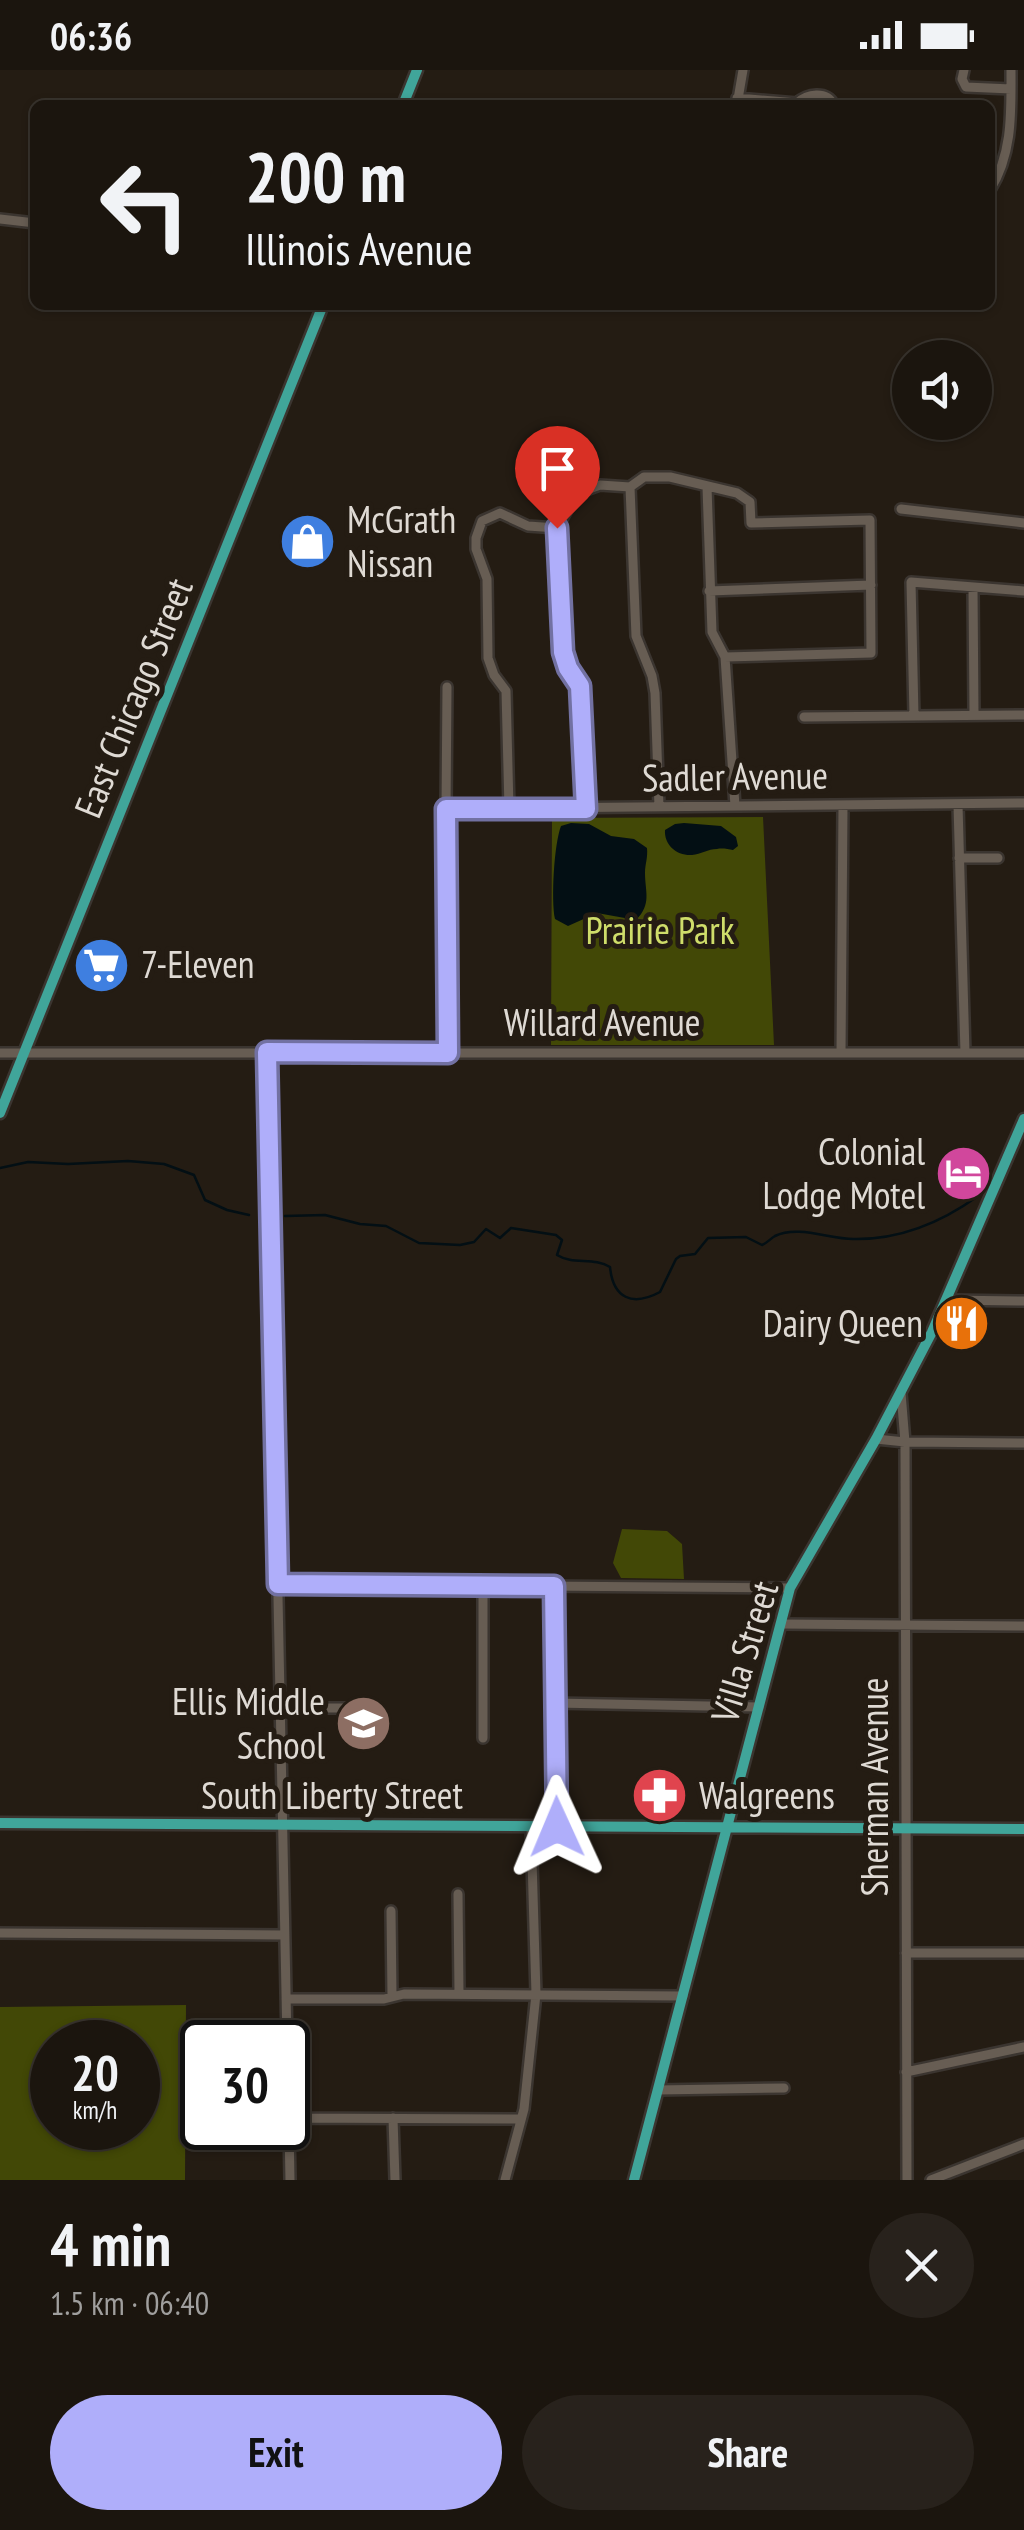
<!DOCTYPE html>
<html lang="en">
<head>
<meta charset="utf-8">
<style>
	:root { --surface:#1b150e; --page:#28221c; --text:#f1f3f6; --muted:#a09f9e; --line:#39342e; --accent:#afaefa }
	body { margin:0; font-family:"PT Sans Narrow",sans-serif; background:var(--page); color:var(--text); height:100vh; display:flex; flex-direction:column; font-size:38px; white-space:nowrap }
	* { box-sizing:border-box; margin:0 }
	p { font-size:32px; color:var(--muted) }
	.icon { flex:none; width:55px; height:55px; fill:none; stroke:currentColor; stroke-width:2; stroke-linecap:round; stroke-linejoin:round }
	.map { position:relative; height:2110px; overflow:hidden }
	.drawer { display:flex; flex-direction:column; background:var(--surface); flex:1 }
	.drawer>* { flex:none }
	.banner { position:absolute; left:30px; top:30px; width:965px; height:210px; border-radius:15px; box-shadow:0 2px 8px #0004,0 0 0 2px var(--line); background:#1b150e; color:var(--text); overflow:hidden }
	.controls { position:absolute; left:892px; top:270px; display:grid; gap:20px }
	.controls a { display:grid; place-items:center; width:100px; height:100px; border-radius:50%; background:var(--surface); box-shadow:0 2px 8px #0004,0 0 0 2px var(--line); font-size:50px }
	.speed { position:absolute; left:30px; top:1950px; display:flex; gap:20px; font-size:50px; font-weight:700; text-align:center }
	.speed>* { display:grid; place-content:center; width:130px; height:130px; border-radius:50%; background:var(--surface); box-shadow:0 2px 8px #0004,0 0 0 2px var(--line); line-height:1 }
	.speed small { font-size:25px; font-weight:400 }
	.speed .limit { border:5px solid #111; border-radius:15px; background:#fff; color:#111 }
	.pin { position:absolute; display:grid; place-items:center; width:85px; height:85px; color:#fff; margin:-102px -42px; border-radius:50% 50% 50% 0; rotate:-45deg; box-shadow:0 0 10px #0007 }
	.pin .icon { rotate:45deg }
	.me { position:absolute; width:110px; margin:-55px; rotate:359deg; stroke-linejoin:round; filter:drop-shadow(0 0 8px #0008) }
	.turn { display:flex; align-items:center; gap:35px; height:210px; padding:0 50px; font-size:45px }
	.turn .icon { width:130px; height:130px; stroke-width:2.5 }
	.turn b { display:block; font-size:70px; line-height:85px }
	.round { display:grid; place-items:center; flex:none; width:105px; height:105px; border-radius:52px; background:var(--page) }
	.summary { display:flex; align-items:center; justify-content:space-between; height:170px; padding:0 50px }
	h1 { font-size:60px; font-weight:600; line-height:75px }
	.action { display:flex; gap:20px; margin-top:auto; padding:20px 50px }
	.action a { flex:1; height:115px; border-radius:60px; background:var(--accent); color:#111; font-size:40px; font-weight:600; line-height:115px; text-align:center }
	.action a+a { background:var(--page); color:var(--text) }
	.status { display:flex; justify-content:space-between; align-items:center; height:70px; padding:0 50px; background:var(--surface); direction:ltr }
	.status svg { height:28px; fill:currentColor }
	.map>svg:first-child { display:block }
	.green { fill:#424806; fill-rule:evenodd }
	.water { fill:#030f14 }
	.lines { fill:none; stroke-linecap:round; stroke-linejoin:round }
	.stream { stroke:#030f14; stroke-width:2.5 }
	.minor-casing { stroke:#3b3530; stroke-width:14 }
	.major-casing { stroke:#3b3530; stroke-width:15 }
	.minor { stroke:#675d53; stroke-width:9 }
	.major { stroke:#40a59a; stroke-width:10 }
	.route-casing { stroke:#7271a2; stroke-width:25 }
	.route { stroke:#afaefa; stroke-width:18 }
	.labels { text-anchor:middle; stroke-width:10; stroke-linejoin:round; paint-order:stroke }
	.poi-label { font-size:38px; fill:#dfdad4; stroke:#241c13; text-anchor:start }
	.street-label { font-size:38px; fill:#dfdad4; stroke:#241c13 }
	.park-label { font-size:38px; fill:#cfdd6a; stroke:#241c13 }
</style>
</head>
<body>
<div class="status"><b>06:36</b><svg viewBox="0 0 49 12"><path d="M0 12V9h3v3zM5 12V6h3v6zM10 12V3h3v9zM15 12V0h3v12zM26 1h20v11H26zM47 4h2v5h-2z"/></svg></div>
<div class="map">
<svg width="1024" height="2110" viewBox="0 0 1024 2110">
	<rect width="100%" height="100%" fill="#241c13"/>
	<!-- green -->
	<path class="green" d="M763,747L774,975H551L552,748Z
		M622,1459L667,1461L682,1474L684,1509L621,1508L613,1493Z
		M186,1935L185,2110H0V1937ZM52,1972H138V2058H52Z"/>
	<!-- water -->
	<path class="water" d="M571,753L589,754L611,766L634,769L647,778C648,788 645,794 645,803C645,822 652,834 636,850L597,843L568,856L555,849C551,830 554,774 561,756Z
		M684,753L721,756L736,767L738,776L733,780C728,779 722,778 717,779C708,779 701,784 692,785C677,786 664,775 665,760L675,754Z"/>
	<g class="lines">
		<!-- stream -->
		<path class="stream" d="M0,1098L28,1092L68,1094L128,1091L164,1094L194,1105L205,1130L227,1140L249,1145
			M285,1146L325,1145L360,1154L386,1156L419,1173L460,1175L474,1172L486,1159L500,1168L511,1158L556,1165L562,1170L557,1185C573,1195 594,1187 610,1197C613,1228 632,1237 660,1222L676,1189L680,1186L695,1184L708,1168L746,1167L762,1175C767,1173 770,1169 775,1166C798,1155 829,1169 853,1169C899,1170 942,1152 978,1126"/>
		<defs>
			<path id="minor" d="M964,0L962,9L966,17L1011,19
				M737,28L797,33C807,24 826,20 834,35
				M737,35L743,0
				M990,120C1013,83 1011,42 1011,0
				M0,149L35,153
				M630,417L644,407H670L737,423L750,432L751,453L870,450L871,583L725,587
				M630,417L636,566L652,606L655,623L659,737
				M707,417L712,562L725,587L735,736
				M901,439L1024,453
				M973,518L974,645
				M709,521L871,515
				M447,617L446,739L448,983
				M914,646L911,512L1024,521
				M804,647L1024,645
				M958,735L965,983
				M509,738L506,621L494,605L488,588L487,509L476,479V468L482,451L500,443L528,456L557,458
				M446,739L1024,733
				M586,739L580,616L568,598L563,582L557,458L567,440L581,422L600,415L630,417
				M959,788H998
				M0,983H1024
				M267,983L287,1972
				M841,983L843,736
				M947,1230L1024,1231
				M901,1323L905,1372L907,2110
				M876,1369L905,1372L1024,1373
				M278,1514L790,1518
				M483,1515V1668
				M554,1516L557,1757
				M781,1554L1024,1556
				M555,1633L759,1637
				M281,1638H355
				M458,1824L459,1924
				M391,1841L392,1926
				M0,1863L284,1865
				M906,1883H1024
				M286,1929H384L404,1924L683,1926
				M906,2002L1024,1977
				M288,2003L290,2110
				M658,2020L784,2018
				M195,2047H202
				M288,2048L521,2049
				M393,2048L395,2110
				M505,2110L524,2039L536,1924L531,1757
				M931,2110L1024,2074"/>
			<path id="major" d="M403,35L417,0
				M0,1043L323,235
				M0,1753L1024,1759
				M634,2110L790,1518L876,1369L932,1262L1024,1049"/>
		</defs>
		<!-- minor casing -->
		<use href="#minor" class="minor-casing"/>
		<!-- major casing -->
		<use href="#major" class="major-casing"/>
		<!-- minor -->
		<use href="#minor" class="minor"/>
		<!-- major -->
		<use href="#major" class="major"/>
	</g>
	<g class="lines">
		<defs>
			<path id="route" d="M557,458L563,582L568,598L580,616L586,739H446L448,983L267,982L278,1514L554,1516L557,1757"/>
		</defs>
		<!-- route casing -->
		<use href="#route" class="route-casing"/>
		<!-- route -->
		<use href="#route" class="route"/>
	</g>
	<!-- icons -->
	<defs>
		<symbol id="shop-disc" viewBox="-11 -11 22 22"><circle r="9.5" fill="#3f7fe0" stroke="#241c13"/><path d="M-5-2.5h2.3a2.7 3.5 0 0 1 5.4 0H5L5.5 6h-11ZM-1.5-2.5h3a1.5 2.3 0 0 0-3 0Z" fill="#fff"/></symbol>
		<symbol id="supermarket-disc" viewBox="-11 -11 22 22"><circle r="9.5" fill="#3f7fe0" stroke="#241c13"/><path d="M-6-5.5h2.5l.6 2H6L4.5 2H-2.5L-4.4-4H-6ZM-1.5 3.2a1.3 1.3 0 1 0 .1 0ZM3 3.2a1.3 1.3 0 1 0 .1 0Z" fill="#fff"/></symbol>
		<symbol id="hotel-disc" viewBox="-11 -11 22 22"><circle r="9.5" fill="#d1479c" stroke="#241c13"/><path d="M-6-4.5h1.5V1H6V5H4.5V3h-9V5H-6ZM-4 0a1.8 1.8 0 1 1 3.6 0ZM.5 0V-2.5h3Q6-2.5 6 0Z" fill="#fff"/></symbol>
		<symbol id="restaurant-disc" viewBox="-11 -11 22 22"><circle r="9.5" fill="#e8710a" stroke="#241c13"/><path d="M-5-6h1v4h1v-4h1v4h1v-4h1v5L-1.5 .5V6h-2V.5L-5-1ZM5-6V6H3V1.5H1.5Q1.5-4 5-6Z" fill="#fff"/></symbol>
		<symbol id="school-disc" viewBox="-11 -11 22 22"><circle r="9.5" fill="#8d6e63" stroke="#241c13"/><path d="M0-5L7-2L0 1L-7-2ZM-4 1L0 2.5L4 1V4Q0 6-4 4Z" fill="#fff"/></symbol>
		<symbol id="pharmacy-disc" viewBox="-11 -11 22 22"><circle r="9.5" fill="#e0444e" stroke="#241c13"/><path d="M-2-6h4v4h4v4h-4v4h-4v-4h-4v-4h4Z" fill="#fff"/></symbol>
	</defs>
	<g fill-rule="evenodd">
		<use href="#shop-disc" x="276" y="440" width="63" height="63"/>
		<use href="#supermarket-disc" x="70" y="864" width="63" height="63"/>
		<use href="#hotel-disc" x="932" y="1072" width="63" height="63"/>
		<use href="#restaurant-disc" x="930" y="1222" width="63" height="63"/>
		<use href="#school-disc" x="332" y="1622" width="63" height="63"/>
		<use href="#pharmacy-disc" x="628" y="1694" width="63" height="63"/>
	</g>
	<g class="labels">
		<!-- poi labels -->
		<g class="poi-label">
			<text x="347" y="463">McGrath<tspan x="347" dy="44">Nissan</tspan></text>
			<text x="141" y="908">7-Eleven</text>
			<text x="925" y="1095" text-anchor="end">Colonial<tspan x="925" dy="44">Lodge Motel</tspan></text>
			<text x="923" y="1267" text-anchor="end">Dairy Queen</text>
			<text x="325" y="1645" text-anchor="end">Ellis Middle<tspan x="325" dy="44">School</tspan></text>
			<text x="699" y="1739">Walgreens</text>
		</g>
		<!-- street labels -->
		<g class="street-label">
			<text transform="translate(134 628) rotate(-68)" y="13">East Chicago Street</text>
			<text transform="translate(735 707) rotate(-1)" y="13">Sadler Avenue</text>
			<text x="602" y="966">Willard Avenue</text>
			<text transform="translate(745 1582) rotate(-73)" y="13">Villa Street</text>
			<text transform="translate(875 1717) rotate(-90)" y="13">Sherman Avenue</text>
			<text x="332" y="1739">South Liberty Street</text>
		</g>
		<!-- park labels -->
		<g class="park-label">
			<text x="660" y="874">Prairie Park</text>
		</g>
	</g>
</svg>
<div class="controls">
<a><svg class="icon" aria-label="sound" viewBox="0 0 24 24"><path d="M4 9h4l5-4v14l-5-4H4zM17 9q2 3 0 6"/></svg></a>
</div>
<div class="speed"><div>20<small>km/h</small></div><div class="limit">30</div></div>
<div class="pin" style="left:557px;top:458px;background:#d93025"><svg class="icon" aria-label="arrive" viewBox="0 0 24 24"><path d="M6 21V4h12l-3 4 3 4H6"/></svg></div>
<svg class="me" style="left:557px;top:1757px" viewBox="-20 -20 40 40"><path d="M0-17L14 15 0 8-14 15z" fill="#afaefa" stroke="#fff" stroke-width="4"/></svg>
<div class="banner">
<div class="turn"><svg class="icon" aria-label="left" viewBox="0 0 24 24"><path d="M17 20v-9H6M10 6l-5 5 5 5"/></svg><div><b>200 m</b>Illinois Avenue</div></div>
</div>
</div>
<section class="drawer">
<div class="summary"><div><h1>4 min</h1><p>1.5 km · 06:40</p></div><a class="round"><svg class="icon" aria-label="close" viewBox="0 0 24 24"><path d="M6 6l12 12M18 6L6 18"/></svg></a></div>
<div class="action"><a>Exit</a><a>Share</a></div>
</section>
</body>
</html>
